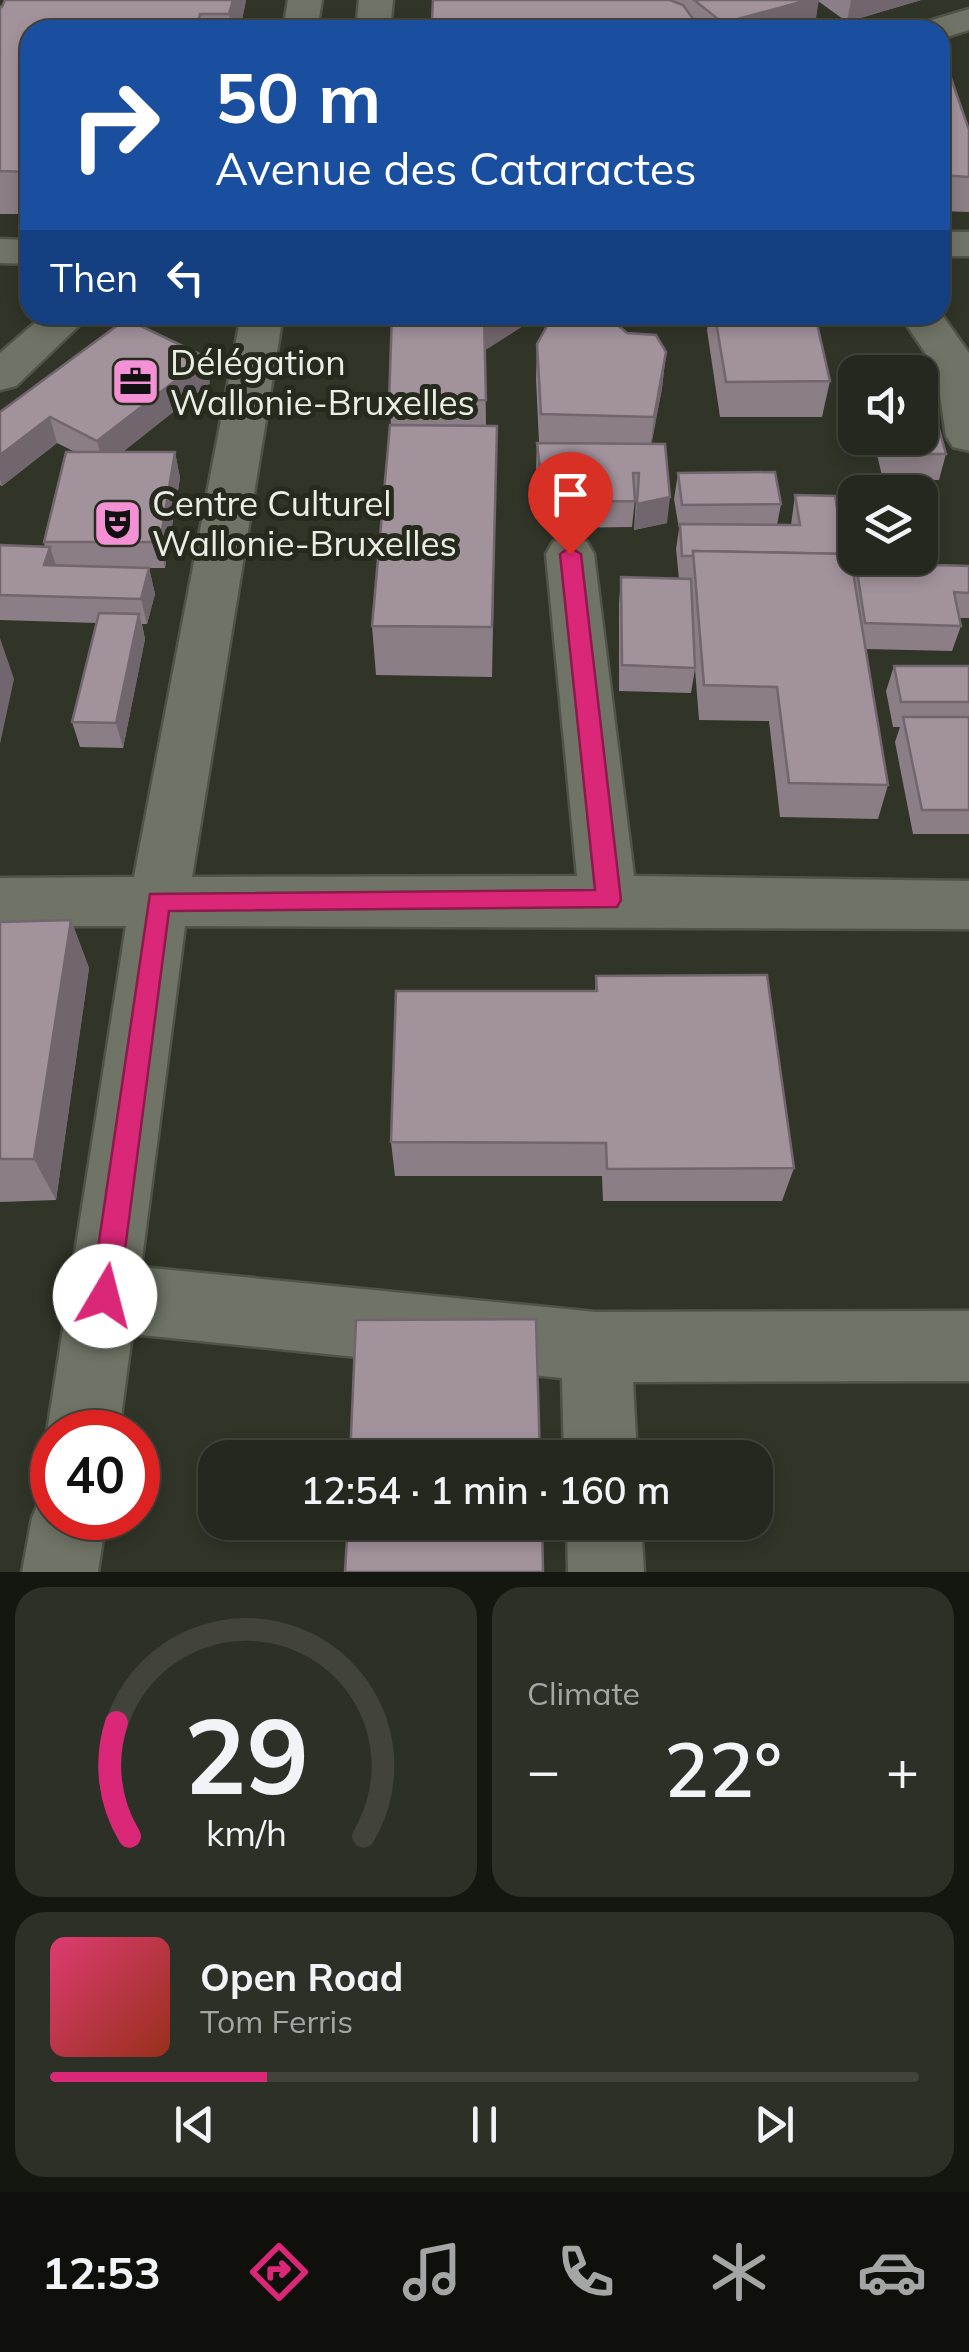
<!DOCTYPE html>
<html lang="en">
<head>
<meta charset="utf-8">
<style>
  :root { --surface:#25281e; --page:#2d3027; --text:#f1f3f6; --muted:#a3a6a4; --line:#42443c; --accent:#db2777 }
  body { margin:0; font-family:Mulish,sans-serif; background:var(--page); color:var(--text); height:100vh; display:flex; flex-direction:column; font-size:38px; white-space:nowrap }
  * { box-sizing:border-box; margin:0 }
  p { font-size:32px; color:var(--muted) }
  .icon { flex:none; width:55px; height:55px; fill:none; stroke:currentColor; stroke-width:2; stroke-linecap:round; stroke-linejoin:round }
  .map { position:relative; height:1572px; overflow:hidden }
  .details { display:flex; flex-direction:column; gap:15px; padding:15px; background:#141610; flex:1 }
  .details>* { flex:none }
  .guide { position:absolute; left:20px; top:20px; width:930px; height:305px; border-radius:30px; box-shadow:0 5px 15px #0003,0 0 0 2px var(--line); background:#1a4fa0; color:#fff; overflow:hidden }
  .buttons { position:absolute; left:838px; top:355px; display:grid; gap:20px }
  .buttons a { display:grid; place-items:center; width:100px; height:100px; border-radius:20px; background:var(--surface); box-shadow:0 5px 15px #0003,0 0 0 2px var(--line); font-size:50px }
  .speed { position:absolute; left:30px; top:1410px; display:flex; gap:20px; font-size:50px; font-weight:700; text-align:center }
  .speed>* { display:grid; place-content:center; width:130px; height:130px; border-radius:50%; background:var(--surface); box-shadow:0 5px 15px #0003,0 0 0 2px var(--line); line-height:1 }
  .speed .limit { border:15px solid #d22; background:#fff; color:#111 }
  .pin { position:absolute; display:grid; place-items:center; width:85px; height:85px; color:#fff; margin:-102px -42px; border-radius:50% 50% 50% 0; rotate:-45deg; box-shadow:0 0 10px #0007 }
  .pin .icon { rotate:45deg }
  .me { position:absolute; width:110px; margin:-55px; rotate:8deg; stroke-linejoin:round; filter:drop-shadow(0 0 8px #0008) }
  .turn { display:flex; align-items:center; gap:35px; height:210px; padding:0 30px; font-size:45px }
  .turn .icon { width:130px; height:130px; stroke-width:2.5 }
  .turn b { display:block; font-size:70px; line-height:85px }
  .then { display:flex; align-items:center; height:95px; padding:0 30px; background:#0003; gap:20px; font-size:38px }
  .big { font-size:75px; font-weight:600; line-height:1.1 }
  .details .card { flex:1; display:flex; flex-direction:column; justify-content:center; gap:15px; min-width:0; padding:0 35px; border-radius:30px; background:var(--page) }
  .details .dial { align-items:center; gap:0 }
  .dial svg { height:260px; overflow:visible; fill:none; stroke:var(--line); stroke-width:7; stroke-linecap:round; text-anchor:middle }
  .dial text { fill:var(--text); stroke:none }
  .song { display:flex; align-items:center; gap:30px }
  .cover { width:120px; height:120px; border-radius:15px; background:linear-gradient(135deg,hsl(340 70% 55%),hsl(10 70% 35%)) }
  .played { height:10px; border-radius:5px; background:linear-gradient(90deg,var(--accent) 25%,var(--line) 25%) }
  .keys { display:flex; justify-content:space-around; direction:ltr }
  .heat { display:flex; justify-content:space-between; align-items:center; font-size:55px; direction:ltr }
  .details .tiles { flex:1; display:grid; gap:15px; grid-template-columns:1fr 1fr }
  .card:last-child { grid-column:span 2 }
  .trip { position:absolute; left:198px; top:1440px; width:575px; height:100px; border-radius:30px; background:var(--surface); box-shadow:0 5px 15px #0003,0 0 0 2px var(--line); font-weight:600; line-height:100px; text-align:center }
  .menu { display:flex; height:160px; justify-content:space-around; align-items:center; background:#0f100c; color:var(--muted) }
  .menu .icon { width:70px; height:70px }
  .menu .selected { color:var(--accent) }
  .menu b { font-size:45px; color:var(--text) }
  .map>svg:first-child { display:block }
</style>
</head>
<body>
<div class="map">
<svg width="969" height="1572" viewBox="0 0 969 1572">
  <rect width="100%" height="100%" fill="#313528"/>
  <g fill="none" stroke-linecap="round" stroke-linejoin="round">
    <defs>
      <g id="minor">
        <polygon points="288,0 322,0 317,30 283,30"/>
        <polygon points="359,0 393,0 390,30 356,30"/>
        <polygon points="969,9 969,30 940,39 940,30 917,30 922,23"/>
        <rect x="940" y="232" width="29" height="24"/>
        <polygon points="0,239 30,240 30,264 0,263"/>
        <polygon points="940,312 969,353 969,451 953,447 946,436 936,369 900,315"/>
        <polygon points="44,315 90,315 16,386 0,390 0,353"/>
        <polygon points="241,315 283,315 192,877 577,876 546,554 553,542 570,537 587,542 594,554 634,876 969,881 969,929 185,926 141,1267 596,1312 969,1311 969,1381 633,1382 637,1458 564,1458 562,1378 132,1334 119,1432 52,1432 52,1446 47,1432 126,926 0,926 0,878 134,877"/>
        <polygon points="52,1487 52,1518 106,1518 98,1572 22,1572 32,1518 43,1492"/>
        <polygon points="567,1522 641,1522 644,1572 568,1572"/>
      </g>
    </defs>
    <use href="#minor" stroke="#505348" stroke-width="5"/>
    <use href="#minor" fill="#707466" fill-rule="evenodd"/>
  </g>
  <g fill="#8b7e86">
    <polygon points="246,0 240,30 30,30 30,214 0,214 0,7"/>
    <polygon points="433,0 921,0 847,22 818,1 814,30 433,30"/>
    <polygon points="940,46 969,130 969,212 940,211"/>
    <polygon points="540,315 662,315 662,323 614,322 627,333 666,352 662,388 651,444 667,523 634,530 636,499 635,499 632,527 547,528 545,495 539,495 536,468 537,443 539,443 536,379 537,344 550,321 540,321"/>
    <polygon points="703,315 815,315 830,381 822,417 720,417 707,330 709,317 703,317"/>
    <polygon points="526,324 485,350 486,426 496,477 492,677 376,675 372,626 391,425 389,401"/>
    <polygon points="210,383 122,452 175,452 180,478 165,568 126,568 149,568 155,594 147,624 142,624 145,639 123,748 80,747 72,722 96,623 0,620 0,545 45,547 44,542 75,452 57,443 2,486 0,485 0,412"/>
    <polygon points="873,438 920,438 946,454 939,480 883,480"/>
    <polygon points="678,473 781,504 777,525 791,525 795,495 851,559 854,546 936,565 969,566 969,618 959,618 961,626 952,651 866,649 888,785 878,819 780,817 769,721 699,720 695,669 691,693 619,691 619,603 621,577 679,579 676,549 679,529 674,499"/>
    <polygon points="894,666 969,666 969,834 913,834 895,742 900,727 893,727 886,691"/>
    <polygon points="71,920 89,968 56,1200 0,1202 0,922"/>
    <polygon points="596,976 794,1168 782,1201 603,1201 602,1176 395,1176 391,1142 595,991"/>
  </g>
  <g fill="#71666d">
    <polygon points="233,0 246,0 240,30 231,30 229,14"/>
    <polygon points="808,0 819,0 814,30 722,30 723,23"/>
    <polygon points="851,0 921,0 847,22"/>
    <polygon points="200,14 202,30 196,30"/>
    <polygon points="484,315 526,315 526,324 484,351"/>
    <polygon points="666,352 662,388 650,453 654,417"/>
    <polygon points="206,357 210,383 104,467 97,441"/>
    <polygon points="50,417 57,443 2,486 0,479 0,455"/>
    <polygon points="175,452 180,478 165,568 160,542"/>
    <polygon points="670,497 667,523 634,530 637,504"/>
    <polygon points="50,547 58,572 44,565"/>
    <polygon points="149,568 155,594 147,624 141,599"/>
    <polygon points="139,614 145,639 123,748 116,723"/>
    <polygon points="0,638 14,679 0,744"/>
    <polygon points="71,920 89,968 56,1200 34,1159"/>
  </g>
  <g fill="#a2929c" stroke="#71666d" stroke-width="2.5">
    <polygon points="5,0 233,0 229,14 200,14 196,30 30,30 30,172 0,171 0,7 2,7"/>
    <polygon points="433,0 670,0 683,5 701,30 467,30 432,19"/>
    <polygon points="694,0 808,0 723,23"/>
    <polygon points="940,46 969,130 969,177 940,175"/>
    <polygon points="392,315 484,315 486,400 389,401"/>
    <polygon points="715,315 815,315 830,381 726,382"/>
    <polygon points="609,318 627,333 656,335 666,352 654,417 541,414 537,344 551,319"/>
    <polygon points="126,319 206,357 97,441 50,417 0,455 0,412"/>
    <polygon points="920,408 933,408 946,454 890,454 885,438 920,438"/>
    <polygon points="390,425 497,426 492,627 372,626"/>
    <polygon points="537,443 665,444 670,497 637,504 639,473 633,473 635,501 548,502 546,469 540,469"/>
    <polygon points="66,452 175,452 160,542 44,542"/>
    <polygon points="775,472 781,504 682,505 678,473"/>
    <polygon points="795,495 835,496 845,554 693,551 693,556 682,556 680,524 800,525"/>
    <polygon points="0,545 50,547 44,565 149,568 141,599 0,595"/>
    <polygon points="920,548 932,548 936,565 969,566 969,593 954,592 961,626 865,623 855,558 920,558"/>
    <polygon points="693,551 850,554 888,785 789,783 777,687 704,685"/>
    <polygon points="621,577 691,579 695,668 622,665"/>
    <polygon points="99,613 139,614 116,723 72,722"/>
    <polygon points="894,666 969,666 969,702 901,702"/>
    <polygon points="903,717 969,717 969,810 922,810"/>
    <polygon points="71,920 34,1159 0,1159 0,922"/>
    <polygon points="767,975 794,1168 607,1169 606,1143 391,1142 396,991 597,991 596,976"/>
    <polygon points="536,1319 540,1458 350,1458 356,1320"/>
    <polygon points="348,1522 542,1522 543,1572 345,1572"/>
  </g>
  <polygon fill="#db2777" stroke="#8e194d" stroke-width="2.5" points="570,547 581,554 621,900 617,907 169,911 119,1296 115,1306 105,1310 95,1306 91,1296 150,894 595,890 560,554"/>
  <defs>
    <symbol id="office-square" viewBox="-11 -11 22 22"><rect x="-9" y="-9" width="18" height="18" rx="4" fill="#f491d4" stroke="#272b1e"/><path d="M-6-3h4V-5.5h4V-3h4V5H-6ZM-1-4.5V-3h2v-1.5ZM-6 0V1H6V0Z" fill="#111"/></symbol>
    <symbol id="theatre-square" viewBox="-11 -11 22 22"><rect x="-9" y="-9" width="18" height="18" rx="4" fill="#f491d4" stroke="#272b1e"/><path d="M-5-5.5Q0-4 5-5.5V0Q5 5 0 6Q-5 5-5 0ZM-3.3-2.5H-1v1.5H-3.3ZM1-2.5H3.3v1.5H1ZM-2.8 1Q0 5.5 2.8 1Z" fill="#111"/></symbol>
  </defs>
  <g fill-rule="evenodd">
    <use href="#office-square" x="108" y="354" width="55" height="55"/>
    <use href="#theatre-square" x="90" y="496" width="55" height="55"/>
  </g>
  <g text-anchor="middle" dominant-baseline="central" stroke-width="10" stroke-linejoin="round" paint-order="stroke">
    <g font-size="35" fill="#ebeee6" stroke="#272b1e" text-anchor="start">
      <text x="170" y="362">Délégation<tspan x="170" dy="40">Wallonie-Bruxelles</tspan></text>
      <text x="152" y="503">Centre Culturel<tspan x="152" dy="40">Wallonie-Bruxelles</tspan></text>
    </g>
  </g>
</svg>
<div class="buttons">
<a><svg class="icon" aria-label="sound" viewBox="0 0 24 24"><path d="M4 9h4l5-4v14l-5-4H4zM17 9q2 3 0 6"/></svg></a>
<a><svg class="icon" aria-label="layers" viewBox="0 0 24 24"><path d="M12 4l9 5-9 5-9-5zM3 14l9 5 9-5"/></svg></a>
</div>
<div class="speed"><div class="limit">40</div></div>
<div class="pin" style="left:570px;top:554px;background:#d93025"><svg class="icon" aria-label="arrive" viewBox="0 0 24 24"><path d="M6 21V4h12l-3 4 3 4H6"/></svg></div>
<svg class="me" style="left:105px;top:1296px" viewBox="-20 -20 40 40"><circle r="19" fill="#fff"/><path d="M0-13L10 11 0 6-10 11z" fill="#db2777"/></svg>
<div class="trip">12:54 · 1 min · 160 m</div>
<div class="guide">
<div class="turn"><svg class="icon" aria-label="right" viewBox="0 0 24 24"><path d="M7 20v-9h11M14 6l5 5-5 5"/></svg><div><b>50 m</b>Avenue des Cataractes</div></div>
<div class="then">Then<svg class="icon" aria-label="left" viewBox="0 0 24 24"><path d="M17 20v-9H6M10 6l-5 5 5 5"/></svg></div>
</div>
</div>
<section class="details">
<div class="tiles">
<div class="card dial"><svg viewBox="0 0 100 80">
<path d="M14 69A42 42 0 1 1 86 69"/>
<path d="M14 69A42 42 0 0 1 10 34" stroke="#db2777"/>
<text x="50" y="56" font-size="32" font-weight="700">29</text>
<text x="50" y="72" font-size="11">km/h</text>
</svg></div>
<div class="card"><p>Climate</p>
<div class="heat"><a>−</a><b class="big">22°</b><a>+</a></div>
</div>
<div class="card">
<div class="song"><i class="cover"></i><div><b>Open Road</b><p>Tom Ferris</p></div></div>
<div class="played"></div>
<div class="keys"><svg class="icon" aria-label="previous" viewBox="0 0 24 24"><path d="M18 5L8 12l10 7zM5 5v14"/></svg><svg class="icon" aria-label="pause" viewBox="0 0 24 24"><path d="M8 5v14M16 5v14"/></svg><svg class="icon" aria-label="next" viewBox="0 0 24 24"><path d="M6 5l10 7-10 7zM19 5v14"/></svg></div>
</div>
</div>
</section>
<nav class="menu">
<b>12:53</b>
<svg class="icon selected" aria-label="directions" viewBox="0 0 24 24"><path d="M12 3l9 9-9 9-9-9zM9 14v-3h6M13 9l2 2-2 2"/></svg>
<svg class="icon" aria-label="music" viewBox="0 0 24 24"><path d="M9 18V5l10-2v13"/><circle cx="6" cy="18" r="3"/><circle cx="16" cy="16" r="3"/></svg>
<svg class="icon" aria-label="phone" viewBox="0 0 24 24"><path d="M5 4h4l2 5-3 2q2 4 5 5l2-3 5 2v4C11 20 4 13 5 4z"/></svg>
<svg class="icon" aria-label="climate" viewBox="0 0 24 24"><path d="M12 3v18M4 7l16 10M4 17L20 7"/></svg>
<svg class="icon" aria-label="car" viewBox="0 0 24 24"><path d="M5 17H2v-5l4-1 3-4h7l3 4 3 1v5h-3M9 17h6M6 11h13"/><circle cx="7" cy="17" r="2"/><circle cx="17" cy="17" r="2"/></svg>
</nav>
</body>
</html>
